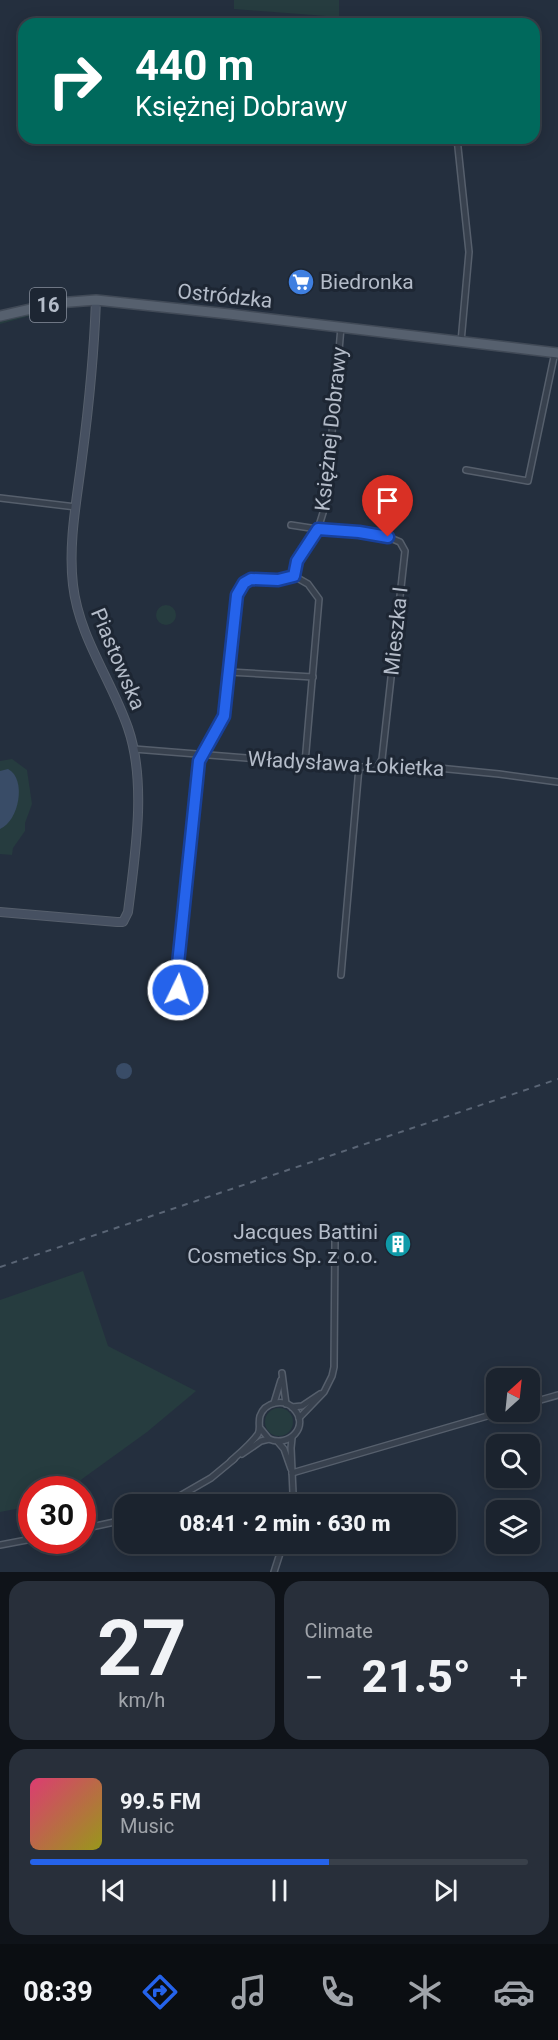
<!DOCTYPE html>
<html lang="en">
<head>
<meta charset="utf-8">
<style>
  :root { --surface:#1b232e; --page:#282f3a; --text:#f1f3f6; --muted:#a0a4aa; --line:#39404a; --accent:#2563eb }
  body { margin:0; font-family:Roboto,sans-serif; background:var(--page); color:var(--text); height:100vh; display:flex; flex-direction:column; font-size:22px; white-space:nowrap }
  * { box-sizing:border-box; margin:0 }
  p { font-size:20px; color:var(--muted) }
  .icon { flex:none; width:33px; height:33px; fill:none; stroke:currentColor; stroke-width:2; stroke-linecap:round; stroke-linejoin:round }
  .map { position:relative; height:1572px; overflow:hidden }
  .panel { display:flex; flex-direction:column; gap:9px; padding:9px; background:#0f1319; flex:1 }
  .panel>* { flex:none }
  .guide { position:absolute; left:18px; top:18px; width:522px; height:126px; border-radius:18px; box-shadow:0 3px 15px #0003,0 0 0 2px var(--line); background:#00695c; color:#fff; overflow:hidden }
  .needle { width:39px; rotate:27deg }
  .buttons { position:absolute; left:486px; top:1368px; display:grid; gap:12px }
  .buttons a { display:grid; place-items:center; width:54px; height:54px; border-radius:12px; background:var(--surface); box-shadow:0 3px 15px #0003,0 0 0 2px var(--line); font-size:30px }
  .speed { position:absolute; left:18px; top:1476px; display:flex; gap:12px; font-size:30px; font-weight:700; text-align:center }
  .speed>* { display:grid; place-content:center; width:78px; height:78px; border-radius:50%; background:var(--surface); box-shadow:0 3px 15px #0003,0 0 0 2px var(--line); line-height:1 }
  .speed .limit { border:9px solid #d22; background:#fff; color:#111 }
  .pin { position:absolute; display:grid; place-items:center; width:51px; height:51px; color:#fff; margin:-62px -26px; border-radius:50% 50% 50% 0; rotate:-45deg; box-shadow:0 0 6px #0007 }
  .pin .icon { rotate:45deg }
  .me { position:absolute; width:66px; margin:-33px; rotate:4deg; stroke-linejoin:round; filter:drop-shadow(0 0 4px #0008) }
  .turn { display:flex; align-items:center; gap:21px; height:126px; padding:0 18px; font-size:27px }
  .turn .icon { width:78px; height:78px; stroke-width:2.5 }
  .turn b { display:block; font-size:42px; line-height:51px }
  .big { font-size:45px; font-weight:800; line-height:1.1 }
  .panel .card { flex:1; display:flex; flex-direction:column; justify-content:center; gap:9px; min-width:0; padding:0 21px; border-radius:18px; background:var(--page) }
  .panel .dial { align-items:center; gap:0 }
  .dial b { font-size:78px; line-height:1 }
  .song { display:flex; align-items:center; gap:18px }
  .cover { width:72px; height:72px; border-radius:9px; background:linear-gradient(135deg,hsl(340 70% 55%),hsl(60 70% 35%)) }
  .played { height:6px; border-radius:3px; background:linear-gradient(90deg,var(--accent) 60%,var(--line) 60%) }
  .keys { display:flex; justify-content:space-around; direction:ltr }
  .heat { display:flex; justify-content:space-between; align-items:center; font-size:33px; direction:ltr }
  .panel .tiles { flex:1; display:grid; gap:9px; grid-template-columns:1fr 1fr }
  .card:last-child { grid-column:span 2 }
  .trip { position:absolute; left:114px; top:1494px; width:342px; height:60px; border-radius:18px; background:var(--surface); box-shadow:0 3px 15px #0003,0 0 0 2px var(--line); font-weight:800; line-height:60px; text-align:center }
  .tab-bar { display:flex; height:96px; justify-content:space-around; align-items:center; background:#0b0e12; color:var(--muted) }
  .tab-bar .icon { width:42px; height:42px }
  .tab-bar .on { color:var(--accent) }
  .tab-bar b { font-size:27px; color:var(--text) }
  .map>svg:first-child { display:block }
</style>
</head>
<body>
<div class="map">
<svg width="558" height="1572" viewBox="0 0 558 1572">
  <rect width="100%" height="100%" fill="#242f3e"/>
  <g fill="#263c3f">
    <polygon points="234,0 339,0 339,17 234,9"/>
    <path d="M75 307 44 312 0 324V321C25 314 50 308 75 307Z"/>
    <circle cx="166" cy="615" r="10"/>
    <polygon points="12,759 27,770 32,804 25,823 25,831 13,848 12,855 0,854 0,761"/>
    <polygon points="83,1271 108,1346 196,1391 147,1432 82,1479 73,1489 32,1490 31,1506 0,1512 0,1300"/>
    <circle cx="279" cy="1422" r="14"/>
  </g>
  <g fill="#394c67">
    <path d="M8 769C27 779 19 821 0 829V771Z"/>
    <circle cx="124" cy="1071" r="8"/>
  </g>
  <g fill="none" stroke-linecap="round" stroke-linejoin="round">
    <defs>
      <g id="street">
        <polyline points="457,138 469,252 461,342"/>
        <polyline points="466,470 528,481 555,352"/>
        <polyline points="0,498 76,507"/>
        <polyline points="291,525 330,531 359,532 388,537 400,542 405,551 382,759 377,768"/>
        <polyline points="294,576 297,561 318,529 326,503 341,327"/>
        <polyline points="229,672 313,677"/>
        <polyline points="134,749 359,767 418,766 499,774 558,782"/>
        <path d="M178 964 199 761 224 716 237 595C247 570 274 584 294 576L308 584 319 599 305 763"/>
        <polygon points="178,964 184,969 184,984 181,989 175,990 168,986 169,971 172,966"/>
        <polyline points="341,975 359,767"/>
        <polyline points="282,1373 286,1404"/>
        <polyline points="274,1403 281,1380"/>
        <polyline points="530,1403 558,1395"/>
        <polyline points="292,1407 302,1406 320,1394"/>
        <polyline points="299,1418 324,1392 332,1376 334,1367 335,1241"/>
        <polyline points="278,1442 284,1449 291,1469"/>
        <polyline points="242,1454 261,1441 269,1439"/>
        <path d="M231 1461C240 1453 251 1444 258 1434 261 1429 258 1423 260 1416 265 1402 284 1398 294 1409 310 1426 289 1448 269 1439L260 1428"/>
        <polyline points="292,1473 501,1412"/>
        <polyline points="166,1504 211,1478 234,1459"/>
        <polyline points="292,1504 293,1493 291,1448 292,1438"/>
        <polyline points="82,1529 124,1520"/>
        <polyline points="0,1545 32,1539"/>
        <polyline points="274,1572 283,1544"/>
      </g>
      <path id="secondary" d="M0 912 117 922H123L128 912C135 855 147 783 128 728 111 679 79 637 73 585 68 543 77 499 82 458 89 405 94 353 96 300"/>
      <polyline id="primary" points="0,316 57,303 96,300 229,314 558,353"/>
    </defs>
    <use href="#street" stroke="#565f6c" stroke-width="8"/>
    <use href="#secondary" stroke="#565f6c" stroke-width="10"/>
    <use href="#primary" stroke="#414a57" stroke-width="12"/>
    <use href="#street" stroke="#38414e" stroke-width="5"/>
    <use href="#secondary" stroke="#465061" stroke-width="8"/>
    <use href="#primary" stroke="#56606e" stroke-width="9"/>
    <polyline stroke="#5a6575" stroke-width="2" stroke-dasharray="6 6" stroke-linecap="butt" points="0,1267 558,1079"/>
  </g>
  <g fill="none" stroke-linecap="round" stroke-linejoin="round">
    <defs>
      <polyline id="route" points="178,990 184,984 184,969 178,964 199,761 224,716 237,595 244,583 251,579 278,580 294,576 297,561 318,529 359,532 388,537"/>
    </defs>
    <use href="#route" stroke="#184099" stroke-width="15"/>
    <use href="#route" stroke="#2563eb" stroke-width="10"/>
  </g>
  <defs>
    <symbol id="supermarket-disc" viewBox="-11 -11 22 22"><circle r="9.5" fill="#3f7fe0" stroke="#1d2633"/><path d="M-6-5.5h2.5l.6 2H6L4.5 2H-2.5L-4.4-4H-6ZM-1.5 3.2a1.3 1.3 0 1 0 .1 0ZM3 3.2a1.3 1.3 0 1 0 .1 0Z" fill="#fff"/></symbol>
    <symbol id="building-disc" viewBox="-11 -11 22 22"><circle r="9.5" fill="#0f9aa8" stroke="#1d2633"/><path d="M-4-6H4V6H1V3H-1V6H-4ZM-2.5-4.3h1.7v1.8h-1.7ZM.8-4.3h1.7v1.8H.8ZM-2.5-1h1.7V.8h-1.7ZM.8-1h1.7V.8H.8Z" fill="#fff"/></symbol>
  </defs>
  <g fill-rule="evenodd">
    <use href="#supermarket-disc" x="286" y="267" width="30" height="30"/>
    <use href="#building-disc" x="383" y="1229" width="30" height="30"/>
  </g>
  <g text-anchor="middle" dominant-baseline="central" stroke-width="6" stroke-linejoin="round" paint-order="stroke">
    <rect fill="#1d2633" stroke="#878f9c" stroke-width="1.5" x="30" y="288" width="36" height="34" rx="4.5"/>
    <g font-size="20" font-weight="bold" fill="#b4bcc9">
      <text x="48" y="305">16</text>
    </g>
    <g font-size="21" fill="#b4bcc9" stroke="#1d2633" text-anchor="start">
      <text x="320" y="282">Biedronka</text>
      <text x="378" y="1232" text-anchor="end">Jacques Battini<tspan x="378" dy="24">Cosmetics Sp. z o.o.</tspan></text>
    </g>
    <g font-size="21" fill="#b4bcc9" stroke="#1d2633">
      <text transform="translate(225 296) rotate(6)">Ostródzka</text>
      <text transform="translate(331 429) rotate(-84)">Księżnej Dobrawy</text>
      <text transform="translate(396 631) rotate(-84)">Mieszka I</text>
      <text transform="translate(118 659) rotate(67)">Piastowska</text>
      <text transform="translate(346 764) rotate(3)">Władysława Łokietka</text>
    </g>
  </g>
</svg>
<div class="buttons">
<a><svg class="needle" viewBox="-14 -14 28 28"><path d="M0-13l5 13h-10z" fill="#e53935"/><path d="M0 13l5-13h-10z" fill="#a0a4aa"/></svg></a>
<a><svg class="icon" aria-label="search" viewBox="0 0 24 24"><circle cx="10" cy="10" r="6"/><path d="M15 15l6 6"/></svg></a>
<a><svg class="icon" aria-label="layers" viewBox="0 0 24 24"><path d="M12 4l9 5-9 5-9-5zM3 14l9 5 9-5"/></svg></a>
</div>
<div class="speed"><div class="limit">30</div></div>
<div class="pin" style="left:388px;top:537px;background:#d93025"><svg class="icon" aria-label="arrive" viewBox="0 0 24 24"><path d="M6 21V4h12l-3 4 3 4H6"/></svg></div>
<svg class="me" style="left:178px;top:990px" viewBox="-20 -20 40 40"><circle r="17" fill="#2563eb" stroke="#fff" stroke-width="3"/><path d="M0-11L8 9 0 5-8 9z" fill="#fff"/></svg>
<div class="trip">08:41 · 2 min · 630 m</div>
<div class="guide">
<div class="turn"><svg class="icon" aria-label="right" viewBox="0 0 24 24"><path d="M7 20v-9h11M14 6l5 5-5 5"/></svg><div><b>440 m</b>Księżnej Dobrawy</div></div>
</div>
</div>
<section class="panel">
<div class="tiles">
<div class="card dial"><b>27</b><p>km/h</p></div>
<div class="card"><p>Climate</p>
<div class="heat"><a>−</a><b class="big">21.5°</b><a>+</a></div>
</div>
<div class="card">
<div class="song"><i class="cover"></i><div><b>99.5 FM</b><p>Music</p></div></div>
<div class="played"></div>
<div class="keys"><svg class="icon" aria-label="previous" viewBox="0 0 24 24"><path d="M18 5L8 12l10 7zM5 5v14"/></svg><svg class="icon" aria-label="pause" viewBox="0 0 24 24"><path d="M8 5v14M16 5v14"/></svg><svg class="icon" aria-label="next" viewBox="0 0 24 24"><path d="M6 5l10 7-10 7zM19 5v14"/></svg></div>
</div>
</div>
</section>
<nav class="tab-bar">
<b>08:39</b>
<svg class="icon on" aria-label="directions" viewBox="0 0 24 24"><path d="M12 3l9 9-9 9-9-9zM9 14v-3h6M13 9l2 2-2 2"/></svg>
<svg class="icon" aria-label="music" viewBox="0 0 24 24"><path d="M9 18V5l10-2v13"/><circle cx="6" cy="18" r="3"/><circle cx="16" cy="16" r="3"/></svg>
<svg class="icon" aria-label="phone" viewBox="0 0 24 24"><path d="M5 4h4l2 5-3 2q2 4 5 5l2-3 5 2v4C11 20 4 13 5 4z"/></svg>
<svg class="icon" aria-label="climate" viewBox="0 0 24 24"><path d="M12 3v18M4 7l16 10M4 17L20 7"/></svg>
<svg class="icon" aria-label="car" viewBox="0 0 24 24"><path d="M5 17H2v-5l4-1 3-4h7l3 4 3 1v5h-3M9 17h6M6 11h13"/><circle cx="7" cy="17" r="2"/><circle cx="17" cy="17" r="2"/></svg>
</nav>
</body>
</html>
